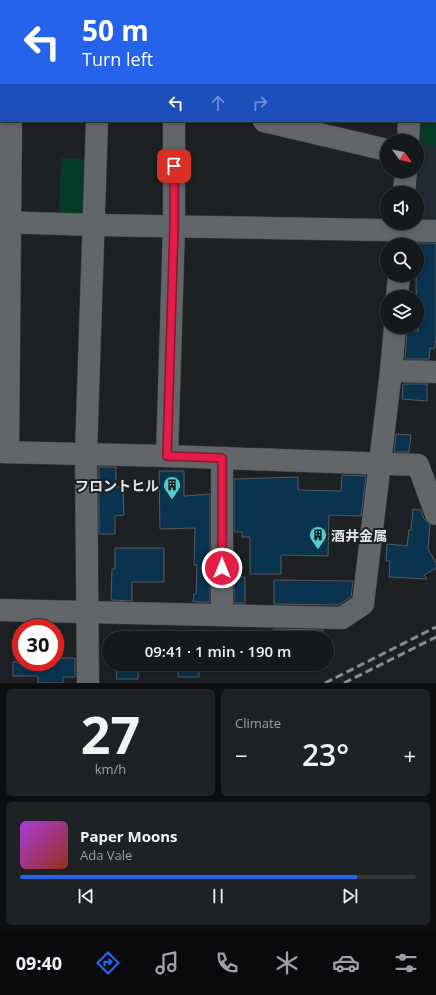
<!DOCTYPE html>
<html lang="en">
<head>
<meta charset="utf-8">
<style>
  :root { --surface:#16191b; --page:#1f2224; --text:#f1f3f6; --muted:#9ea0a3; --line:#35383a; --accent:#2563eb }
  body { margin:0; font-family:"Open Sans","Noto Sans JP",sans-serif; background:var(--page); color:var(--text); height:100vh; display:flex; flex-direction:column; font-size:15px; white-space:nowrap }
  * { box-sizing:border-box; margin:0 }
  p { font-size:13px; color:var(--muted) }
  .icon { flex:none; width:22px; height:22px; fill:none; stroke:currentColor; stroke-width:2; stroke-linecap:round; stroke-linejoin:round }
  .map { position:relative; height:683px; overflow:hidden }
  .sheet { display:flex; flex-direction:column; gap:6px; padding:6px; background:#0c0e0f; flex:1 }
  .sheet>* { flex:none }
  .hud { position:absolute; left:0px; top:0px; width:436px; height:122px; box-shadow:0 2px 6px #0003,0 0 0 1px var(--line); background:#2563eb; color:#fff; overflow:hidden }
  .needle { width:26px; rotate:123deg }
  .controls { position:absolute; left:380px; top:134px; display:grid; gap:8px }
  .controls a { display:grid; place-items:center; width:44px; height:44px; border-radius:50%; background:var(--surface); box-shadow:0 2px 6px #0003,0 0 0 1px var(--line); font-size:20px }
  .speed { position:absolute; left:12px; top:619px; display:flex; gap:8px; font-size:20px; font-weight:700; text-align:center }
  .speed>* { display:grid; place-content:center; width:52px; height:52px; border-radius:50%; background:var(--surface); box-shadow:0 2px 6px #0003,0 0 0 1px var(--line); line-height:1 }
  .speed .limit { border:6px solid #d22; background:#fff; color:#111 }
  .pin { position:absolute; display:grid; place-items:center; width:34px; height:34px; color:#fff; margin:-17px; border-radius:8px; box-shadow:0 2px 6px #0006 }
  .me { position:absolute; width:44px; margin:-22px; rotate:0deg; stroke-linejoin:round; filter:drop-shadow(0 0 3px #0008) }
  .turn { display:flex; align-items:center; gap:14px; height:84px; padding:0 16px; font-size:18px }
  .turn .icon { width:52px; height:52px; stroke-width:2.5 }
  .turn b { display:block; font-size:28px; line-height:34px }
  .lanes { display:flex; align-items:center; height:38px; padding:0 16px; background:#0003; justify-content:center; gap:20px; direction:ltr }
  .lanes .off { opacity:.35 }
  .big { font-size:30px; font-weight:600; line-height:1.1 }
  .sheet .tile { flex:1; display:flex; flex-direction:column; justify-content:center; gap:6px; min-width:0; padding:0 14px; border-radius:6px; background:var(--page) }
  .sheet .dial { align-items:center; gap:0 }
  .dial b { font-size:52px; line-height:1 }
  .song { display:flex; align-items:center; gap:12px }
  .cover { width:48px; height:48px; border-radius:6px; background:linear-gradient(135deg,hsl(280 70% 55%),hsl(10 70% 35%)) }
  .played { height:4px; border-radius:2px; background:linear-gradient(90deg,var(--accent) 85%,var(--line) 85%) }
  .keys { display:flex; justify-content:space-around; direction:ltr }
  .heat { display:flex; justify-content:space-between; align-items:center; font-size:22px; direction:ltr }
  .sheet .tiles { flex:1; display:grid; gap:6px; grid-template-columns:1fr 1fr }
  .tile:last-child { grid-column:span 2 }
  .trip { position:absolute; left:102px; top:631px; width:232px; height:40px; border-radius:20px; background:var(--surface); box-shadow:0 2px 6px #0003,0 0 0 1px var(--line); font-weight:600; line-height:40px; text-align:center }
  .tab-bar { display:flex; height:64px; justify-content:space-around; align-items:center; background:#090a0b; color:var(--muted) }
  .tab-bar .icon { width:28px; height:28px }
  .tab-bar .current { color:var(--accent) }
  .tab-bar b { font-size:18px; color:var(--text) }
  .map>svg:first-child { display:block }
</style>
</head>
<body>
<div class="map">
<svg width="436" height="683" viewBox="0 0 436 683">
  <rect width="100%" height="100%" fill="#1d2124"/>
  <polygon fill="#222b32" points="425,0 436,0 436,221 421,220 417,216 417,193 413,193 415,171 417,171 418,121 435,121 435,1 425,1"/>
  <g fill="#043b27">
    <polygon points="430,0 436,0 436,146 421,145 422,121 435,121 435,1"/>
    <polygon points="61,158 91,159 83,215 59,214"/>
  </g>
  <g fill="#09334f" stroke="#565b5e">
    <polygon points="417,243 436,243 436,339 434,349 430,348 429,359 405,359 407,330 418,331 419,306 417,306 416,286"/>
    <polygon points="403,384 427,384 427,401 402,399"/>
    <polygon points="396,434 411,435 409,452 394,452"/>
    <polygon points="99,467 116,467 116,487 123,487 124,515 115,516 115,534 99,534"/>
    <polygon points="159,471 184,471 184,496 210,494 210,602 193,602 194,594 196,594 197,565 194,565 195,528 160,529"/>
    <polygon points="342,475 366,476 361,516 329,515 328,556 281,555 281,574 250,574 250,537 242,537 242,532 234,532 234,479 298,477 298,490 341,491"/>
    <polygon points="413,509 421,510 424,519 430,524 428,549 436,563 436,568 424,575 427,579 389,577 390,561 386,561 387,544 407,546 409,530 411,530"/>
    <polygon points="115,548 164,548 164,582 132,582 132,601 111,600 112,569 115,569"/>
    <rect x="234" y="577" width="11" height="26"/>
    <polygon points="274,580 353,581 351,597 338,605 274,604"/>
    <polygon points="273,629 323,630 323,633 319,633 319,637 311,637 311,638 273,638"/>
    <polygon points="55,658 75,658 75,677 63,677 63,683 38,683 38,676 13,676 13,662 55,662"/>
    <polygon points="123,664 138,664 138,679 116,679 117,666 123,666"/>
    <rect x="178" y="664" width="21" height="13"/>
  </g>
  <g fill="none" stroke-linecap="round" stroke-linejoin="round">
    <defs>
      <g id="minor">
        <polyline points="290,0 298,1"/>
        <polyline points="13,1 13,0"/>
        <polyline points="100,1 100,0"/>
        <polyline points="175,1 175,0"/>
        <polyline points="415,1 416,0"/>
        <polyline points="264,121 387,150"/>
        <polyline points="408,141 409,121"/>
        <polyline points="404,193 406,171"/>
        <polyline points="0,222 94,225 436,231"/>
        <polyline points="397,297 399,275"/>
        <polyline points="391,371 436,372"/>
        <polyline points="0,452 167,456 418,465 436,514"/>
        <polyline points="8,452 11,121"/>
        <polyline points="167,456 174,227 174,121"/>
        <polyline points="0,610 342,618 363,604 391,371 395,327"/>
        <polyline points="222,615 222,458"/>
        <polyline points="88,683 86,454 97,121"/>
      </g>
    </defs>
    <use href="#minor" stroke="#3d3f42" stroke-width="23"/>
    <use href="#minor" stroke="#626669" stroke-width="22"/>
    <g stroke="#888b8e" stroke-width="3" stroke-dasharray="8 4" stroke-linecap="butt">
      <polyline points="325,683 436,627"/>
      <polyline points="344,683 436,637"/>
    </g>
  </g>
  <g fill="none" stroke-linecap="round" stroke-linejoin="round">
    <defs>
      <polyline id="route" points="174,166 174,227 167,456 222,458 222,568"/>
    </defs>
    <use href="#route" stroke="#92132f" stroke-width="10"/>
    <use href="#route" stroke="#e11d48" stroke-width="7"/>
  </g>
  <defs>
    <symbol id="building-pin" viewBox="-11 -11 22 30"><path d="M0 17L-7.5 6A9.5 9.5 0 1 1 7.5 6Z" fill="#52cdce" stroke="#1d2124"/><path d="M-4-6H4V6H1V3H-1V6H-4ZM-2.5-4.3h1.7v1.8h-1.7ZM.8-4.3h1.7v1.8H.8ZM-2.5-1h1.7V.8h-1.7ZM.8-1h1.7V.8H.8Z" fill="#111"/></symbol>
  </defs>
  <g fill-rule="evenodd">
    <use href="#building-pin" x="162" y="475" width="20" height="27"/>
    <use href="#building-pin" x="308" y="525" width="20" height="27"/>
  </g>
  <g text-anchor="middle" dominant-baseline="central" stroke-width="4" stroke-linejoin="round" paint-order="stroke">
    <g font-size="14" font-weight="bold" fill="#e4e6e9" stroke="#1d2124" text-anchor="end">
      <text x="159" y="485">フロントヒル</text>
      <text x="331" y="535" text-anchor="start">酒井金属</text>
    </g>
  </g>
</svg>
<div class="controls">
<a><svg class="needle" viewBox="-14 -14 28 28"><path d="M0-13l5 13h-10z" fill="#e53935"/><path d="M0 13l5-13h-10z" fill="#9ea0a3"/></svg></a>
<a><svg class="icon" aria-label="sound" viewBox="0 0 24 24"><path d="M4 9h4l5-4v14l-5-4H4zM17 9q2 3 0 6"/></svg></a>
<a><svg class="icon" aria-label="search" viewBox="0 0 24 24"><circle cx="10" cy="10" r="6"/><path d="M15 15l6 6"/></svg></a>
<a><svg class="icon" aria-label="layers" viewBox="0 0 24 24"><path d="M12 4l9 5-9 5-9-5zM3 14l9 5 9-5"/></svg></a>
</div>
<div class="speed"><div class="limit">30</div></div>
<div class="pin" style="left:174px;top:166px;background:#d93025"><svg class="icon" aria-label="arrive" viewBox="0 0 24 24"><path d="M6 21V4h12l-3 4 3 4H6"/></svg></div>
<svg class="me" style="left:222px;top:568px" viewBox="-20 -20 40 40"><circle r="17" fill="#e11d48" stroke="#fff" stroke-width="3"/><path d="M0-11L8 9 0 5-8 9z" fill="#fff"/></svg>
<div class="trip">09:41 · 1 min · 190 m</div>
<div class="hud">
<div class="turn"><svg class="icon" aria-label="left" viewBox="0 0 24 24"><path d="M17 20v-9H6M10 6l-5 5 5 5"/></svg><div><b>50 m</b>Turn left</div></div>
<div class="lanes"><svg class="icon" aria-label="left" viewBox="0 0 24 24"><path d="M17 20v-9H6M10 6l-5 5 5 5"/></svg><svg class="icon off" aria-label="ahead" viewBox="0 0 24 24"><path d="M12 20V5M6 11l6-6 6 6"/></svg><svg class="icon off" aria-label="right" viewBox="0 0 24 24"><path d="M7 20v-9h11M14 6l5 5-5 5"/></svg></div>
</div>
</div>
<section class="sheet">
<div class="tiles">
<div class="tile dial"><b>27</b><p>km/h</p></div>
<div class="tile"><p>Climate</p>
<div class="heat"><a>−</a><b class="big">23°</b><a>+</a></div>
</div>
<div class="tile">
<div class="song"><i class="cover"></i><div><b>Paper Moons</b><p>Ada Vale</p></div></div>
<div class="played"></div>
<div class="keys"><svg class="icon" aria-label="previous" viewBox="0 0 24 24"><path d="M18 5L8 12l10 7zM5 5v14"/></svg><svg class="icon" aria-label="pause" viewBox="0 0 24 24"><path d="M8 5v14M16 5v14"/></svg><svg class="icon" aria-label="next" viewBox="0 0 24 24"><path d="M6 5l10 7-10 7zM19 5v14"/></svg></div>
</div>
</div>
</section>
<nav class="tab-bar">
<b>09:40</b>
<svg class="icon current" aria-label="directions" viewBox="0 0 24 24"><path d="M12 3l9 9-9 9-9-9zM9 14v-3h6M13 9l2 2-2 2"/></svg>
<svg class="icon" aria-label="music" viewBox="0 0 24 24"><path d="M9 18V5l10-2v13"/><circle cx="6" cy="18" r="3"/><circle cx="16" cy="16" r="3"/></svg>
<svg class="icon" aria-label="phone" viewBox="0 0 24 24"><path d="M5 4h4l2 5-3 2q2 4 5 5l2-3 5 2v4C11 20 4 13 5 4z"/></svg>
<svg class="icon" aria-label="climate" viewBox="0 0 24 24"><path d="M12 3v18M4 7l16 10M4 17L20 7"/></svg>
<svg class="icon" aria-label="car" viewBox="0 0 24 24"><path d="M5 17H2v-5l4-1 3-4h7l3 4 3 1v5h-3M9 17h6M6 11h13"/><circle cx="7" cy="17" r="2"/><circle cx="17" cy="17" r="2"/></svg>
<svg class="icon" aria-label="filters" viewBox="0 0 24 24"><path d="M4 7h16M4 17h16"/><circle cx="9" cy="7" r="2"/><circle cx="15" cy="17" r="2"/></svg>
</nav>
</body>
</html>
